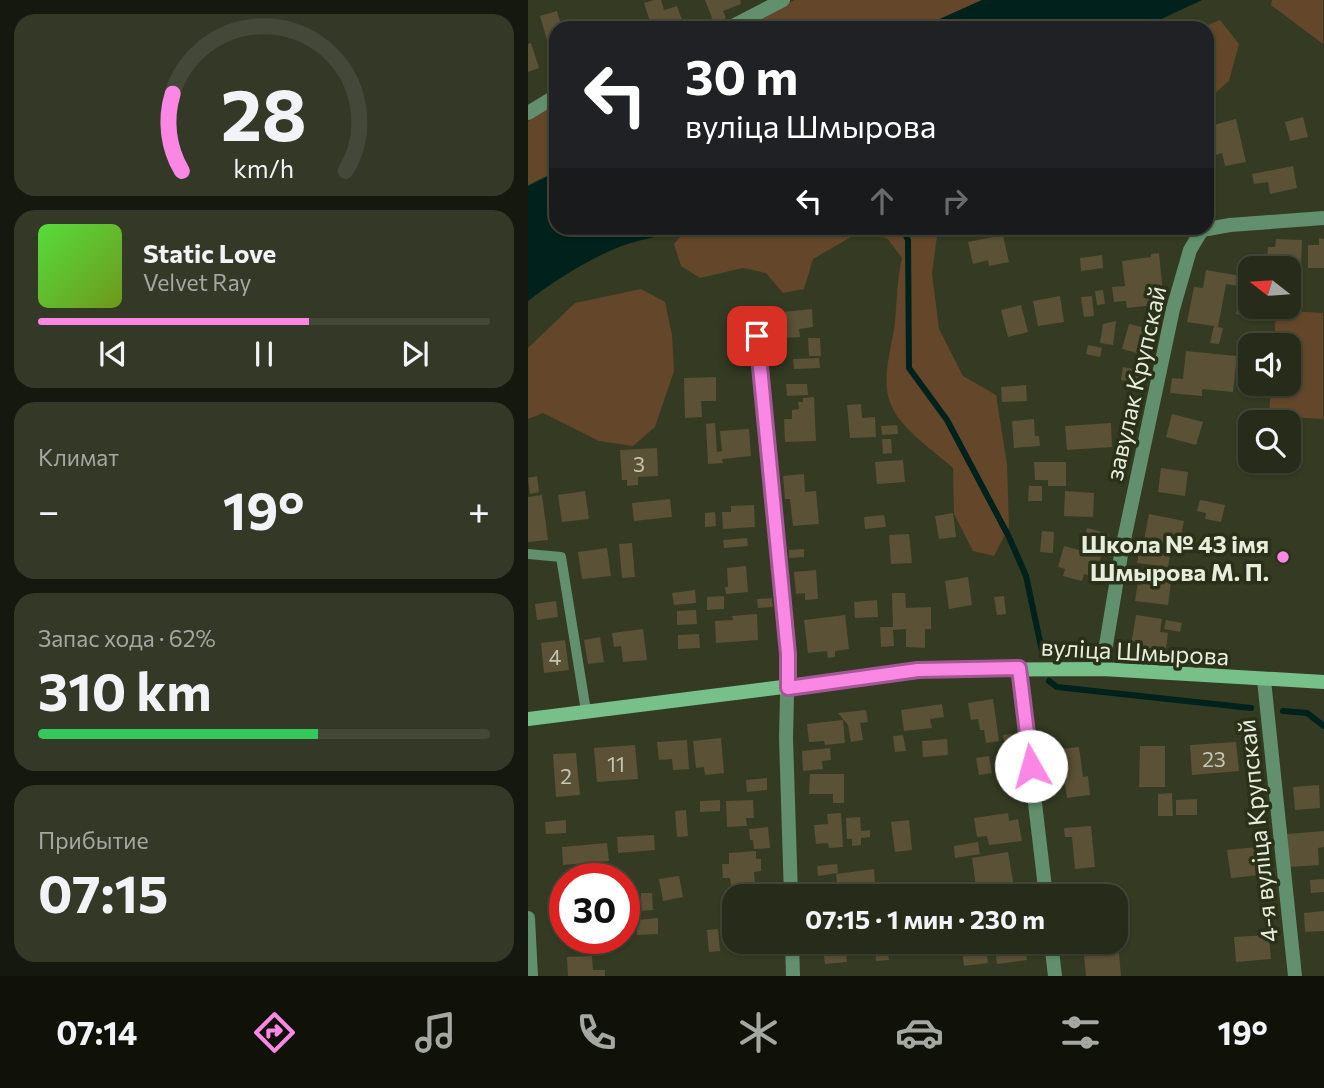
<!DOCTYPE html>
<html lang="ru">
<head>
<meta charset="utf-8">
<style>
  :root { --surface:#272c1a; --page:#333827; --text:#f1f3f6; --muted:#a4a7a2; --line:#434839; --accent:#fb87e5 }
  body { margin:0; font-family:Commissioner,sans-serif; background:var(--page); color:var(--text); height:100vh; display:flex; flex-direction:column; font-size:26px; white-space:nowrap }
  * { box-sizing:border-box; margin:0 }
  p { font-size:23px; color:var(--muted) }
  .icon { flex:none; width:38px; height:38px; fill:none; stroke:currentColor; stroke-width:2; stroke-linecap:round; stroke-linejoin:round }
  .map { position:relative; flex:1; overflow:hidden }
  .details { display:flex; flex-direction:column; gap:14px; padding:14px; background:#15180e; width:528px }
  .details>* { flex:none }
  .guide { position:absolute; left:21px; top:21px; width:665px; height:214px; border-radius:21px; box-shadow:0 2px 5px #0004,0 0 0 2px var(--line); background:#202124; color:#fff; overflow:hidden }
  .needle { width:46px; rotate:287deg }
  .tools { position:absolute; left:710px; top:256px; display:grid; gap:14px }
  .tools a { display:grid; place-items:center; width:63px; height:63px; border-radius:14px; background:var(--surface); box-shadow:0 2px 5px #0004,0 0 0 2px var(--line); font-size:35px }
  .speed { position:absolute; left:21px; top:863px; display:flex; gap:14px; font-size:35px; font-weight:700; text-align:center }
  .speed>* { display:grid; place-content:center; width:91px; height:91px; border-radius:50%; background:var(--surface); box-shadow:0 2px 5px #0004,0 0 0 2px var(--line); line-height:1 }
  .speed .limit { border:10px solid #d22; background:#fff; color:#111 }
  .pin { position:absolute; display:grid; place-items:center; width:60px; height:60px; color:#fff; margin:-30px; border-radius:14px; box-shadow:0 4px 10px #0006 }
  .me { position:absolute; width:77px; margin:-38px; rotate:353deg; stroke-linejoin:round; filter:drop-shadow(0 0 5px #0008) }
  .turn { display:flex; align-items:center; gap:24px; height:147px; padding:0 21px; font-size:32px }
  .turn .icon { width:91px; height:91px; stroke-width:2.5 }
  .turn b { display:block; font-size:49px; line-height:60px }
  .lanes { display:flex; align-items:center; height:66px; padding:0 21px; background:#0003; justify-content:center; gap:35px; direction:ltr }
  .lanes .off { opacity:.35 }
  .big { font-size:52px; font-weight:700; line-height:1.1 }
  .details .widget { flex:1; display:flex; flex-direction:column; justify-content:center; gap:10px; min-width:0; padding:0 24px; border-radius:21px; background:var(--page) }
  .details .dial { align-items:center; gap:0 }
  .dial svg { height:182px; overflow:visible; fill:none; stroke:var(--line); stroke-width:7; stroke-linecap:round; text-anchor:middle }
  .dial text { fill:var(--text); stroke:none }
  .song { display:flex; align-items:center; gap:21px }
  .cover { width:84px; height:84px; border-radius:10px; background:linear-gradient(135deg,hsl(110 70% 55%),hsl(80 70% 35%)) }
  .played { height:7px; border-radius:4px; background:linear-gradient(90deg,var(--accent) 60%,var(--line) 60%) }
  .keys { display:flex; justify-content:space-around; direction:ltr }
  .heat { display:flex; justify-content:space-between; align-items:center; font-size:38px; direction:ltr }
  .charge { height:10px; border-radius:5px; background:linear-gradient(90deg,#34c759 62%,var(--line) 0) }
  .trip { position:absolute; left:194px; top:884px; width:406px; height:70px; border-radius:21px; background:var(--surface); box-shadow:0 2px 5px #0004,0 0 0 2px var(--line); font-weight:700; line-height:70px; text-align:center }
  .tabs { display:flex; height:112px; justify-content:space-around; align-items:center; background:#10120a; color:var(--muted) }
  .tabs .icon { width:49px; height:49px }
  .tabs .selected { color:var(--accent) }
  .tabs b { font-size:32px; color:var(--text) }
  main { display:flex; flex:1; min-height:0 }
  .map>svg:first-child { display:block }
</style>
</head>
<body>
<main>
<section class="details">
<div class="widget dial"><svg viewBox="0 0 100 80">
<path d="M14 69A42 42 0 1 1 86 69"/>
<path d="M14 69A42 42 0 0 1 10 35" stroke="#fb87e5"/>
<text x="50" y="56" font-size="32" font-weight="700">28</text>
<text x="50" y="72" font-size="11">km/h</text>
</svg></div>
<div class="widget">
<div class="song"><i class="cover"></i><div><b>Static Love</b><p>Velvet Ray</p></div></div>
<div class="played"></div>
<div class="keys"><svg class="icon" aria-label="previous" viewBox="0 0 24 24"><path d="M18 5L8 12l10 7zM5 5v14"/></svg><svg class="icon" aria-label="pause" viewBox="0 0 24 24"><path d="M8 5v14M16 5v14"/></svg><svg class="icon" aria-label="next" viewBox="0 0 24 24"><path d="M6 5l10 7-10 7zM19 5v14"/></svg></div>
</div>
<div class="widget"><p>Климат</p>
<div class="heat"><a>−</a><b class="big">19°</b><a>+</a></div>
</div>
<div class="widget"><p>Запас хода · 62%</p><b class="big">310 km</b><div class="charge"></div></div>
<div class="widget"><p>Прибытие</p><b class="big">07:15</b></div>
</section>
<div class="map">
<svg width="796" height="976" viewBox="0 0 796 976">
  <rect width="100%" height="100%" fill="#343b22"/>
  <g fill="#64462a">
    <polygon points="267,0 454,0 391,28 205,28"/>
    <polygon points="744,0 795,0 795,44 743,5"/>
    <polygon points="692,20 711,44 701,81 679,100 679,28 673,28"/>
    <polygon points="28,101 28,171 0,185 0,121"/>
    <path d="M165 228H410L404 274 411 329 435 376 468 395 479 464 481 527 466 556 445 551 426 514 425 468C407 452 383 436 369 416 349 387 363 354 367 322 369 300 369 279 374 258L360 239 335 230 285 259 276 289 255 293 238 273 215 268 172 278 153 266 146 244 158 230Z"/>
    <polygon points="113,289 137,302 144,335 146,371 127,427 105,446 71,441 15,413 0,419 0,348 47,303"/>
    <polygon points="748,310 795,313 795,419 741,416 743,383 761,383 761,345 746,345"/>
  </g>
  <g fill="#01211c">
    <polygon points="454,0 674,0 614,28 392,28"/>
    <path d="M28 172V228H155C133 238 108 239 86 249 56 262 26 281 0 301V186Z"/>
  </g>
  <g fill="none" stroke-linecap="round" stroke-linejoin="round">
    <g stroke="#01211c" stroke-width="6">
      <polyline points="374,228 380,240 381,368 419,420 481,537 498,576 514,651"/>
      <polyline points="521,681 529,687 723,708"/>
      <polyline points="755,711 779,713 796,726"/>
    </g>
  </g>
  <g fill="#5a5136">
    <polygon points="126,0 133,0 136,10 149,6 155,23 140,28 124,28 116,3"/>
    <polygon points="177,0 212,0 213,4 195,11 198,18 186,23"/>
    <polygon points="29,11 34,28 28,28 28,37 19,40 12,16"/>
    <polygon points="3,43 11,68 0,72 0,44"/>
    <polygon points="775,117 780,137 762,141 757,122"/>
    <polygon points="708,119 718,162 697,166 694,153 688,155 681,126"/>
    <polygon points="765,166 769,188 742,194 740,182 726,184 724,174"/>
    <polygon points="526,228 546,228 547,232 528,235"/>
    <polygon points="475,235 481,262 461,266 460,260 445,264 440,242"/>
    <polygon points="791,238 796,239 796,268 780,268 780,245 791,245"/>
    <polygon points="748,239 774,240 773,265 739,263 740,247 747,247"/>
    <polygon points="631,253 636,304 599,308 598,301 586,302 584,287 597,286 594,261 623,257 623,254"/>
    <polygon points="574,255 575,268 553,271 552,258"/>
    <polygon points="678,270 719,277 717,287 698,284 690,327 695,328 691,344 682,343 686,326 659,322 666,287 675,288"/>
    <polygon points="575,290 577,304 569,305 567,291"/>
    <polygon points="532,296 536,322 510,326 505,301"/>
    <polygon points="564,296 566,316 556,317 553,297"/>
    <polygon points="711,298 723,301 721,317 708,314"/>
    <polygon points="493,305 500,332 480,337 473,310"/>
    <polygon points="284,309 285,327 271,329 272,337 258,338 257,330 248,331 246,313"/>
    <polygon points="588,321 585,345 572,343 575,324"/>
    <polygon points="601,324 626,330 622,344 618,343 616,349 610,347 609,353 594,349"/>
    <polygon points="280,338 292,338 293,356 281,356"/>
    <polygon points="560,345 574,348 572,357 558,354"/>
    <polygon points="217,351 217,361 206,362 206,352"/>
    <polygon points="658,351 709,356 705,392 674,389 674,396 642,393 644,378 655,379"/>
    <polygon points="291,358 292,368 266,369 265,359"/>
    <polygon points="595,367 615,371 613,384 593,380"/>
    <polygon points="188,377 188,401 173,401 174,417 157,418 156,378"/>
    <polygon points="258,384 279,384 280,395 259,396"/>
    <polygon points="498,385 499,401 474,402 473,387"/>
    <polygon points="286,397 288,441 257,442 256,419 264,419 264,410 271,409 270,402 275,402 275,398"/>
    <polygon points="333,404 334,418 347,417 348,437 322,438 319,405"/>
    <polygon points="644,414 675,422 668,445 638,437"/>
    <polygon points="506,419 507,436 511,436 512,446 486,448 484,421"/>
    <polygon points="187,423 189,452 194,451 192,431 221,429 223,456 194,459 195,463 180,464 178,424"/>
    <polygon points="583,423 584,447 539,450 537,426"/>
    <polygon points="369,425 370,434 354,435 353,426"/>
    <polygon points="354,439 363,439 364,453 355,454"/>
    <polygon points="129,448 130,476 110,477 110,485 99,486 99,480 94,480 92,450"/>
    <polygon points="375,460 377,482 349,484 347,462"/>
    <polygon points="506,462 538,462 538,486 520,486 520,480 507,480"/>
    <polygon points="633,468 660,472 657,496 630,492"/>
    <polygon points="276,474 277,492 288,491 291,524 265,526 262,499 257,499 255,476"/>
    <polygon points="9,476 11,492 2,494 0,478"/>
    <polygon points="501,486 514,486 514,501 500,501"/>
    <polygon points="57,491 61,519 34,522 30,495"/>
    <polygon points="537,491 566,493 565,517 536,516"/>
    <polygon points="14,495 20,540 0,542 0,497"/>
    <polygon points="142,499 144,517 106,521 104,503"/>
    <polygon points="672,500 697,505 693,522 677,519 678,513 669,511"/>
    <polygon points="226,505 227,527 195,529 194,512 203,512 203,506"/>
    <polygon points="187,512 188,526 177,527 177,513"/>
    <polygon points="425,513 428,537 411,539 407,516"/>
    <polygon points="621,514 656,521 652,540 641,538 639,544 616,540"/>
    <polygon points="356,515 358,527 337,529 336,517"/>
    <polygon points="559,528 581,534 579,544 557,538"/>
    <polygon points="514,531 526,532 525,553 512,552"/>
    <polygon points="381,534 384,563 363,564 361,535"/>
    <polygon points="219,538 220,546 196,548 195,540"/>
    <polygon points="104,543 107,577 94,578 91,544"/>
    <polygon points="536,546 573,556 568,577 556,574 554,581 535,576 537,569 530,567"/>
    <polygon points="79,548 83,576 54,579 50,552"/>
    <polygon points="276,549 276,557 261,558 261,550"/>
    <polygon points="611,551 642,555 640,567 609,563"/>
    <polygon points="218,566 220,592 198,594 197,587 200,587 199,568"/>
    <polygon points="288,570 290,599 277,600 277,593 268,594 266,572"/>
    <polygon points="627,572 644,575 640,605 607,601 611,575 626,577"/>
    <polygon points="440,577 444,605 421,609 417,581"/>
    <polygon points="167,590 168,603 146,605 144,593"/>
    <polygon points="364,593 377,593 378,608 403,607 403,629 397,629 397,648 378,647 378,629 365,630 366,646 353,647 352,627 365,627"/>
    <polygon points="196,596 196,609 179,610 179,597"/>
    <polygon points="476,596 478,614 469,615 466,597"/>
    <polygon points="244,598 245,607 230,608 229,599"/>
    <polygon points="349,600 350,617 327,618 326,602"/>
    <polygon points="28,601 30,617 9,620 7,604"/>
    <polygon points="168,610 169,624 149,625 149,611"/>
    <polygon points="229,614 230,640 188,643 187,621 205,620 204,616"/>
    <polygon points="317,615 321,649 307,651 307,657 300,658 299,651 280,653 276,620"/>
    <polygon points="608,615 634,619 632,632 640,633 637,656 602,651"/>
    <polygon points="638,620 654,623 652,632 636,629"/>
    <polygon points="115,629 119,660 95,662 93,646 86,647 84,633"/>
    <polygon points="171,634 172,648 150,649 150,635"/>
    <polygon points="72,637 76,662 60,664 56,640"/>
    <polygon points="37,640 41,670 16,673 13,643"/>
    <polygon points="465,699 471,741 458,743 456,730 452,730 450,719 443,720 440,703"/>
    <polygon points="414,704 416,717 402,719 404,728 376,731 373,710"/>
    <polygon points="338,710 340,722 332,723 335,740 323,742 320,725 310,713"/>
    <polygon points="315,720 317,743 297,745 296,741 281,742 279,724"/>
    <polygon points="484,734 486,748 477,749 475,735"/>
    <polygon points="375,735 378,751 367,752 365,736"/>
    <polygon points="193,738 196,773 177,775 176,767 168,768 165,741"/>
    <polygon points="419,739 420,755 395,757 394,741"/>
    <polygon points="159,740 161,769 145,770 144,759 131,760 129,742"/>
    <polygon points="708,742 711,771 664,775 662,745"/>
    <polygon points="107,745 110,779 69,782 66,748"/>
    <polygon points="612,746 637,746 637,787 611,787"/>
    <polygon points="551,747 555,777 560,776 562,795 539,798 537,783 529,784 525,750"/>
    <polygon points="302,748 303,760 294,761 295,769 275,771 274,751"/>
    <polygon points="48,753 52,795 28,797 25,754"/>
    <polygon points="461,756 464,773 451,775 448,758"/>
    <polygon points="282,774 316,774 316,803 305,803 305,794 281,794"/>
    <polygon points="239,778 239,790 219,792 218,780"/>
    <polygon points="791,785 792,808 767,810 765,787"/>
    <polygon points="644,793 645,816 630,816 630,794"/>
    <polygon points="669,799 669,815 648,815 648,800"/>
    <polygon points="192,800 192,811 172,812 172,801"/>
    <polygon points="225,800 226,818 218,818 219,826 199,827 198,801"/>
    <polygon points="158,810 160,836 149,837 147,811"/>
    <polygon points="313,813 315,847 301,848 300,843 288,844 286,825 300,824 299,814"/>
    <polygon points="480,813 481,821 490,819 494,841 461,845 459,836 449,837 446,818"/>
    <polygon points="332,817 333,831 342,830 342,837 333,838 333,845 324,846 324,839 319,839 318,818"/>
    <polygon points="38,820 38,833 18,834 17,822"/>
    <polygon points="381,820 384,850 367,852 363,822"/>
    <polygon points="563,826 567,867 547,869 544,837 537,837 536,828"/>
    <polygon points="240,827 242,848 226,849 225,840 222,840 221,829"/>
    <polygon points="796,831 796,847 790,848 791,865 761,867 759,834"/>
    <polygon points="126,835 127,850 90,853 89,837"/>
    <polygon points="450,842 452,854 427,858 426,846"/>
    <polygon points="79,843 81,861 35,865 34,847"/>
    <polygon points="729,847 732,875 703,878 699,850"/>
    <polygon points="228,851 228,859 233,859 233,871 226,872 227,883 203,885 202,878 195,878 194,864 201,864 201,853"/>
    <polygon points="480,852 486,887 449,893 444,858"/>
    <polygon points="309,864 310,873 290,876 289,866"/>
    <polygon points="346,869 347,884 341,885 342,895 331,896 331,888 324,889 325,896 306,896 306,892 310,891 308,874"/>
    <polygon points="151,876 155,897 135,901 131,879"/>
    <polygon points="796,879 796,892 783,893 782,880"/>
    <polygon points="113,893 124,893 125,910 113,911"/>
    <polygon points="206,903 206,917 194,918 193,904"/>
    <polygon points="796,911 796,931 777,932 776,913"/>
    <polygon points="130,918 130,934 109,935 108,920"/>
    <polygon points="206,923 206,933 199,934 198,924"/>
    <polygon points="190,929 192,951 181,952 179,930"/>
    <polygon points="741,935 743,959 708,962 706,937"/>
    <polygon points="207,942 238,942 239,947 208,950"/>
    <polygon points="294,942 325,942 326,953 318,954 319,962 297,964"/>
    <polygon points="337,942 359,942 361,960 348,961 347,947 338,948"/>
    <polygon points="433,942 458,942 460,963 436,966"/>
    <polygon points="466,942 496,942 499,960 469,964"/>
    <polygon points="591,953 593,976 558,976 556,956"/>
    <polygon points="64,956 65,970 77,970 77,976 40,976 39,957"/>
  </g>
  <g fill="none" stroke-linecap="round" stroke-linejoin="round">
    <polyline stroke="#628f6d" stroke-width="10" points="0,554 33,557 58,711"/>
    <g stroke="#628f6d" stroke-width="14">
      <polyline points="201,28 255,0"/>
      <polyline points="0,113 28,96"/>
      <polyline points="229,336 260,654 258,738 263,896"/>
      <polyline points="491,668 518,896"/>
      <polyline points="574,669 594,549 645,309 662,250 674,230 702,225 796,218"/>
      <polyline points="736,680 767,976"/>
      <polyline points="0,918 3,976"/>
      <polyline points="264,942 265,976"/>
      <polyline points="523,942 527,976"/>
    </g>
    <polyline stroke="#77c08a" stroke-width="14" points="0,719 390,670 574,669 796,682"/>
  </g>
  <g fill="none" stroke-linecap="round" stroke-linejoin="round">
    <defs>
      <polyline id="route" points="229,336 260,654 260,688 390,670 491,668 503,766"/>
    </defs>
    <use href="#route" stroke="#a35895" stroke-width="18"/>
    <use href="#route" stroke="#fb87e5" stroke-width="12"/>
  </g>
  <circle fill="#fb87e5" stroke="#2a3118" stroke-width="2.5" cx="755" cy="557" r="7"/>
  <g text-anchor="middle" dominant-baseline="central" stroke-width="7" stroke-linejoin="round" paint-order="stroke">
    <g font-size="21" fill="#c4c6b3">
      <text x="111" y="463">3</text>
      <text x="27" y="656">4</text>
      <text x="686" y="758">23</text>
      <text x="88" y="763">11</text>
      <text x="38" y="775">2</text>
    </g>
    <g font-size="24" fill="#e7eddd" stroke="#2a3118">
      <text transform="translate(607 383) rotate(-77)">завулак Крупскай</text>
      <text transform="translate(607 651) rotate(3)">вуліца Шмырова</text>
      <text transform="translate(729 831) rotate(-96)">4-я вуліца Крупскай</text>
    </g>
    <g font-size="24" font-weight="bold" fill="#e7eddd" stroke="#2a3118" text-anchor="end">
      <text x="741" y="543">Школа № 43 імя<tspan x="741" dy="28">Шмырова М. П.</tspan></text>
    </g>
  </g>
</svg>
<div class="tools">
<a><svg class="needle" viewBox="-14 -14 28 28"><path d="M0-13l5 13h-10z" fill="#e53935"/><path d="M0 13l5-13h-10z" fill="#a4a7a2"/></svg></a>
<a><svg class="icon" aria-label="sound" viewBox="0 0 24 24"><path d="M4 9h4l5-4v14l-5-4H4zM17 9q2 3 0 6"/></svg></a>
<a><svg class="icon" aria-label="search" viewBox="0 0 24 24"><circle cx="10" cy="10" r="6"/><path d="M15 15l6 6"/></svg></a>
</div>
<div class="speed"><div class="limit">30</div></div>
<div class="pin" style="left:229px;top:336px;background:#d93025"><svg class="icon" aria-label="arrive" viewBox="0 0 24 24"><path d="M6 21V4h12l-3 4 3 4H6"/></svg></div>
<svg class="me" style="left:503px;top:766px" viewBox="-20 -20 40 40"><circle r="19" fill="#fff"/><path d="M0-13L10 11 0 6-10 11z" fill="#fb87e5"/></svg>
<div class="trip">07:15 · 1 мин · 230 m</div>
<div class="guide">
<div class="turn"><svg class="icon" aria-label="left" viewBox="0 0 24 24"><path d="M17 20v-9H6M10 6l-5 5 5 5"/></svg><div><b>30 m</b>вуліца Шмырова</div></div>
<div class="lanes"><svg class="icon" aria-label="left" viewBox="0 0 24 24"><path d="M17 20v-9H6M10 6l-5 5 5 5"/></svg><svg class="icon off" aria-label="ahead" viewBox="0 0 24 24"><path d="M12 20V5M6 11l6-6 6 6"/></svg><svg class="icon off" aria-label="right" viewBox="0 0 24 24"><path d="M7 20v-9h11M14 6l5 5-5 5"/></svg></div>
</div>
</div>
</main>
<nav class="tabs">
<b>07:14</b>
<svg class="icon selected" aria-label="directions" viewBox="0 0 24 24"><path d="M12 3l9 9-9 9-9-9zM9 14v-3h6M13 9l2 2-2 2"/></svg>
<svg class="icon" aria-label="music" viewBox="0 0 24 24"><path d="M9 18V5l10-2v13"/><circle cx="6" cy="18" r="3"/><circle cx="16" cy="16" r="3"/></svg>
<svg class="icon" aria-label="phone" viewBox="0 0 24 24"><path d="M5 4h4l2 5-3 2q2 4 5 5l2-3 5 2v4C11 20 4 13 5 4z"/></svg>
<svg class="icon" aria-label="climate" viewBox="0 0 24 24"><path d="M12 3v18M4 7l16 10M4 17L20 7"/></svg>
<svg class="icon" aria-label="car" viewBox="0 0 24 24"><path d="M5 17H2v-5l4-1 3-4h7l3 4 3 1v5h-3M9 17h6M6 11h13"/><circle cx="7" cy="17" r="2"/><circle cx="17" cy="17" r="2"/></svg>
<svg class="icon" aria-label="filters" viewBox="0 0 24 24"><path d="M4 7h16M4 17h16"/><circle cx="9" cy="7" r="2"/><circle cx="15" cy="17" r="2"/></svg>
<b>19°</b>
</nav>
</body>
</html>
